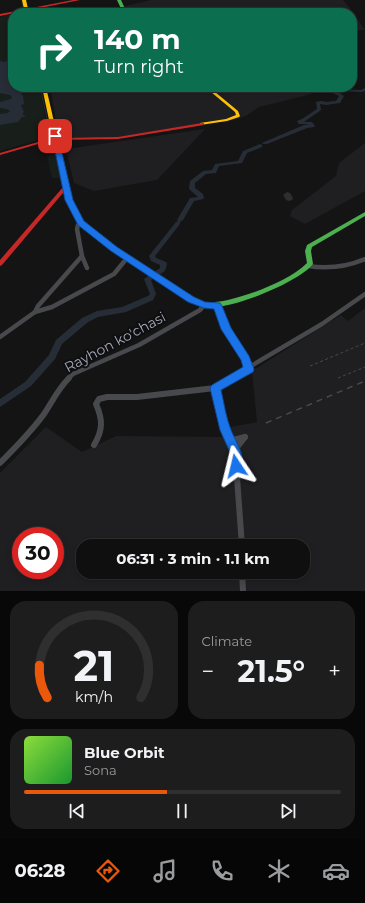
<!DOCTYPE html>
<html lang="en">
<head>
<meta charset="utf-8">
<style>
  :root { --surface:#0f0f0f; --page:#1d1d1d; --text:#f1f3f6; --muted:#9b9c9e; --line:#2f2f2f; --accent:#ea580c }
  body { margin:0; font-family:Montserrat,sans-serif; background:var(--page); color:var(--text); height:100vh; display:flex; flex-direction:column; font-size:15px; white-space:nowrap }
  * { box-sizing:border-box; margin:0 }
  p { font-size:13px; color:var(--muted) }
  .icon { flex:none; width:22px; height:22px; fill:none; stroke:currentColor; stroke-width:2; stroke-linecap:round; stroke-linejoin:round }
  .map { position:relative; height:591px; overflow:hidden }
  .side { display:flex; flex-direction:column; gap:10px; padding:10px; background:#080808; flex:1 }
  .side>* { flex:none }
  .hud { position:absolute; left:8px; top:8px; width:349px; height:84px; border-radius:16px; box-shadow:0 2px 6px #0003,0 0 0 1px var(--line); background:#0b6e4f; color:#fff; overflow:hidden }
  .speed { position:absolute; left:12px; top:527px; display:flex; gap:8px; font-size:20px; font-weight:700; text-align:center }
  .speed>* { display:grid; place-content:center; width:52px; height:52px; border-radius:50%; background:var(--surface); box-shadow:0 2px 6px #0003,0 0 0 1px var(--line); line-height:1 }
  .speed .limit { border:6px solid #d22; background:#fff; color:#111 }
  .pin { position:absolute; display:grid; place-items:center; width:34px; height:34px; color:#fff; margin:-17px; border-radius:8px; box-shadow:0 2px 6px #0006 }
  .me { position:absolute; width:44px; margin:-22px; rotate:350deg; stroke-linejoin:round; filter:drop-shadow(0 0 3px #0008) }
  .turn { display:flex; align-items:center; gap:14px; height:84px; padding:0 20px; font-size:18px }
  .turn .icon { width:52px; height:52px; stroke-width:2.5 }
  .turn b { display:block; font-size:28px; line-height:34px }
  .big { font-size:30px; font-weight:700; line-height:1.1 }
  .side .tile { flex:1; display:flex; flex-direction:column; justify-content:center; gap:6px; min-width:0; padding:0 14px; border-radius:16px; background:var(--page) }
  .side .dial { align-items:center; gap:0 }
  .dial svg { height:104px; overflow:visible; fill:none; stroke:var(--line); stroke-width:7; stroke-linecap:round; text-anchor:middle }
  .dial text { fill:var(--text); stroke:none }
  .song { display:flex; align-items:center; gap:12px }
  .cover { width:48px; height:48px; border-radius:6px; background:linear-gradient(135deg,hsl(90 70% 55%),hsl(130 70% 35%)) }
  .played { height:4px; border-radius:2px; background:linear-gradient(90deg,var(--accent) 45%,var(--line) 45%) }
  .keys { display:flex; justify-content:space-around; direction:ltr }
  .heat { display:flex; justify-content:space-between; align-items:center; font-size:22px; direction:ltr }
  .side .tiles { flex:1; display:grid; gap:10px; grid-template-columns:1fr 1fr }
  .tile:last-child { grid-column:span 2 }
  .trip { position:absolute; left:76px; top:539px; width:234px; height:40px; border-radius:16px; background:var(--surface); box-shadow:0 2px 6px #0003,0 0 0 1px var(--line); font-weight:700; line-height:40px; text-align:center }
  .menu { display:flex; height:64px; justify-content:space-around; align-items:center; background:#060606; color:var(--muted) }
  .menu .icon { width:28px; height:28px }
  .menu .active { color:var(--accent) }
  .menu b { font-size:18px; color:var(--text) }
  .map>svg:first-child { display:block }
</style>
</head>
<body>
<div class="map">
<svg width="365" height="591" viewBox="0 0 365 591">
  <rect width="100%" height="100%" fill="#141414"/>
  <g fill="#1f1e21" fill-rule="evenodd">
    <polygon points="151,0 343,0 351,9 272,12 276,13 96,13"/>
    <polygon points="351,10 365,30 352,30 352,13 280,13"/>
    <polygon points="50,87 326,87 319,91 304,96 259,107 246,116 234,120 109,140 80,137 59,139"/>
    <polygon points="205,129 157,180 94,191 74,183 66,149"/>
    <polygon points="365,143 365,191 305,224 290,216 292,210 336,176 339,163"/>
    <path d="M365 308V591H0V473L46 427 82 452 116 436 222 437 220 429 257 422 252 371 341 315 348 321ZM21 536H55V570H21ZM83 546H303V572H83Z"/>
  </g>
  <g fill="#181e1a">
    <polygon points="13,14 13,87 39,87 49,137 0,151 0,17"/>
    <polygon points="55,154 58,161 57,162 60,178 52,178 47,156"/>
  </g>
  <polygon fill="#272d37" points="0,61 4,62 7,61 13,66 13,87 18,87 22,93 21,94 23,96 24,104 21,105 24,112 22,114 26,116 22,117 18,122 0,125 0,114 8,113 10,111 7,109 0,108 0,102 11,99 12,97 10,95 0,93"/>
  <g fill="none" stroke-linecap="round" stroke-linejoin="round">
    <g stroke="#272d37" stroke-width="1">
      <polyline points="22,0 24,13"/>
      <polyline points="40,87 51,137"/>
    </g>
    <g fill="#272d37" fill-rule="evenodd">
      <polygon points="365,88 365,91 362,92 337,91 344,96 340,103 326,105 320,104 321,110 304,122 312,122 315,126 314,127 307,128 267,144 263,144 262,143 304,125 309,124 299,124 297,121 302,119 317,109 316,102 321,101 326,102 336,101 339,96 333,93 333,89 361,90"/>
      <polygon points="260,144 262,145 262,147 247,153 242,163 219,166 216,173 206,174 195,183 195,188 203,194 204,198 203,199 194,201 183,220 180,222 180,224 155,256 156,258 166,262 167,264 165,271 151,280 156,294 153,300 126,312 98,317 88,322 62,344 55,359 31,386 0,407 0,399 25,382 49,355 56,340 82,318 97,311 122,307 148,296 150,294 144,279 160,268 160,265 151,261 149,256 176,222 178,221 177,220 190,198 198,197 189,189 190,181 203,171 212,170 215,164 238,161 243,151"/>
    </g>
    <polygon fill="#2e2e30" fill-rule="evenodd" points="287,192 290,193 293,198 292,200 289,201 286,200 283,195"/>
    <g stroke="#48494d" stroke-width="4.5">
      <polyline points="82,256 87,268"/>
      <path d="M308 266C328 269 346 267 365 259"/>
      <polyline points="217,306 226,329 245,359 249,369"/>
      <polyline points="35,312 38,306 82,256 77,229 78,225 81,223"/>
      <polyline points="0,337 35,312 52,307 114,274 127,258"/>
      <polyline points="68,379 73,374 139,345 200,310 204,305"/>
      <polyline points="229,379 322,324 365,294"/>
    </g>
    <g stroke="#48494d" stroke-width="6">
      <polyline points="215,388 225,430 235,450"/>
      <polyline points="229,441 245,437"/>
      <path d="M94 445C103 430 103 420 96 404L99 399 107 397H137L215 388 231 378"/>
      <path d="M0 463C15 448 31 432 44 414 52 402 58 389 69 378"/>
      <polyline points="242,546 235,450 245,437"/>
      <polyline points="242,572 243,591"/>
    </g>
    <g fill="#4caf50" fill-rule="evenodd">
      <polygon points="117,0 121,0 127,13 123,13"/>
      <path d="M365 212V216L312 247 311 251 313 264C298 283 226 312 203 307L202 305 203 303C211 302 219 302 228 300 252 294 289 281 307 263L305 251 307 245Z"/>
    </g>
    <g fill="#ffc107" fill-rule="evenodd">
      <polygon points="22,0 26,0 29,13 25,13"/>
      <polygon points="42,87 46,87 72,200 80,218 103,239 193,298 207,303 208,305 207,307 205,307 189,302 99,241 76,220 66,200"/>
      <polygon points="205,87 209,87 238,111 240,116 239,117 227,121 200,125 200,123 226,119 236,115 235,112"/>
    </g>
    <g fill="#c62828" fill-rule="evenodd">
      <polygon points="73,0 80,0 0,16 0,14"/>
      <polygon points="202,123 204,123 204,125 118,139 52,140 0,155 0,153 52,138 118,137"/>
      <polygon points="64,186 68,186 68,187 2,265 0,266 0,260"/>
    </g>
    <g stroke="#48494d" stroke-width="1" stroke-dasharray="3 2.5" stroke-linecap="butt">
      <polyline points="310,366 365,343"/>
      <polyline points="338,378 365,367"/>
    </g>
    <polyline stroke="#48494d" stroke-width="1.5" stroke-dasharray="6 5" stroke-linecap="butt" points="266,423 365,381"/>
  </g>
  <path fill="#1a73e8" stroke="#114b97" d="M55 134 58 136 73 200 84 221 117 247 194 297 205 302 220 303 222 306 231 328 249 356 254 369 253 372 221 390C224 403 226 418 231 430 236 443 247 456 240 469L236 471 232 469 229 450 220 430 210 388 212 385 243 367 241 360 221 329 214 309 204 308 188 302 111 251 78 225 65 200 52 136Z"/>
  <g text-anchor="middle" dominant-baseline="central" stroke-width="4" stroke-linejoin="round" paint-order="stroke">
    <g font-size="14" fill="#a4a7b7" stroke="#0f0e10">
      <text transform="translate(115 342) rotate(-28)">Rayhon ko'chasi</text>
    </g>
  </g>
</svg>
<div class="speed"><div class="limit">30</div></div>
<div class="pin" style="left:55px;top:136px;background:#d93025"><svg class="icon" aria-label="arrive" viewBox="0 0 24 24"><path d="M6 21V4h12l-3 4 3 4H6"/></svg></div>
<svg class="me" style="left:236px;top:466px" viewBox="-20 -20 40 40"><path d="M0-17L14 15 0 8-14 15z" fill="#1a73e8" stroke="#fff" stroke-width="4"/></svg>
<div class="trip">06:31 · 3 min · 1.1 km</div>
<div class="hud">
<div class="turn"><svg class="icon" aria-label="right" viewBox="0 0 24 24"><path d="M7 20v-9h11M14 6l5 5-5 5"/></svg><div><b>140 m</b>Turn right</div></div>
</div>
</div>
<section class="side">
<div class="tiles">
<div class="tile dial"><svg viewBox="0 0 100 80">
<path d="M14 69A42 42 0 1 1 86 69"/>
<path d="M14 69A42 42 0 0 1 8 44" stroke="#ea580c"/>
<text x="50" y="56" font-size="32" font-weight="700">21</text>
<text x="50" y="72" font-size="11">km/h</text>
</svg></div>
<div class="tile"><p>Climate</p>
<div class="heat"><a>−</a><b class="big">21.5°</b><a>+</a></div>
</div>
<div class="tile">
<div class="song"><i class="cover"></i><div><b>Blue Orbit</b><p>Sona</p></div></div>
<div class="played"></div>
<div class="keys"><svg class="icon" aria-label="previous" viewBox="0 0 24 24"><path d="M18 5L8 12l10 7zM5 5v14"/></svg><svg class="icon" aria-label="pause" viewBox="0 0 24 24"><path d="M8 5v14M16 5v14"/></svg><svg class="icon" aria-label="next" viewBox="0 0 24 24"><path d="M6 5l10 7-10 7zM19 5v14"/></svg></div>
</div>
</div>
</section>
<nav class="menu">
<b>06:28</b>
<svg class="icon active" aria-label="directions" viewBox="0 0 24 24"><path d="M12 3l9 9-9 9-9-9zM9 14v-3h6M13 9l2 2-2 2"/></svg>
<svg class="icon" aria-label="music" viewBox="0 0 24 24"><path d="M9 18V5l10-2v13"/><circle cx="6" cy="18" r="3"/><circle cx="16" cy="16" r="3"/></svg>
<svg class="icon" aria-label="phone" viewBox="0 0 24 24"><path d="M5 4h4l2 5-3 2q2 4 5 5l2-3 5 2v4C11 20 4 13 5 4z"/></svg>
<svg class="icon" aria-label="climate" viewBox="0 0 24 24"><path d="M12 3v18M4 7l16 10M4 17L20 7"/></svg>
<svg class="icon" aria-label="car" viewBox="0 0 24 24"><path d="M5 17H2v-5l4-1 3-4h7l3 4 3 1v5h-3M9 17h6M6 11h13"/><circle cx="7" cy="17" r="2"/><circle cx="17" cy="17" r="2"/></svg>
</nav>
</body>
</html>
